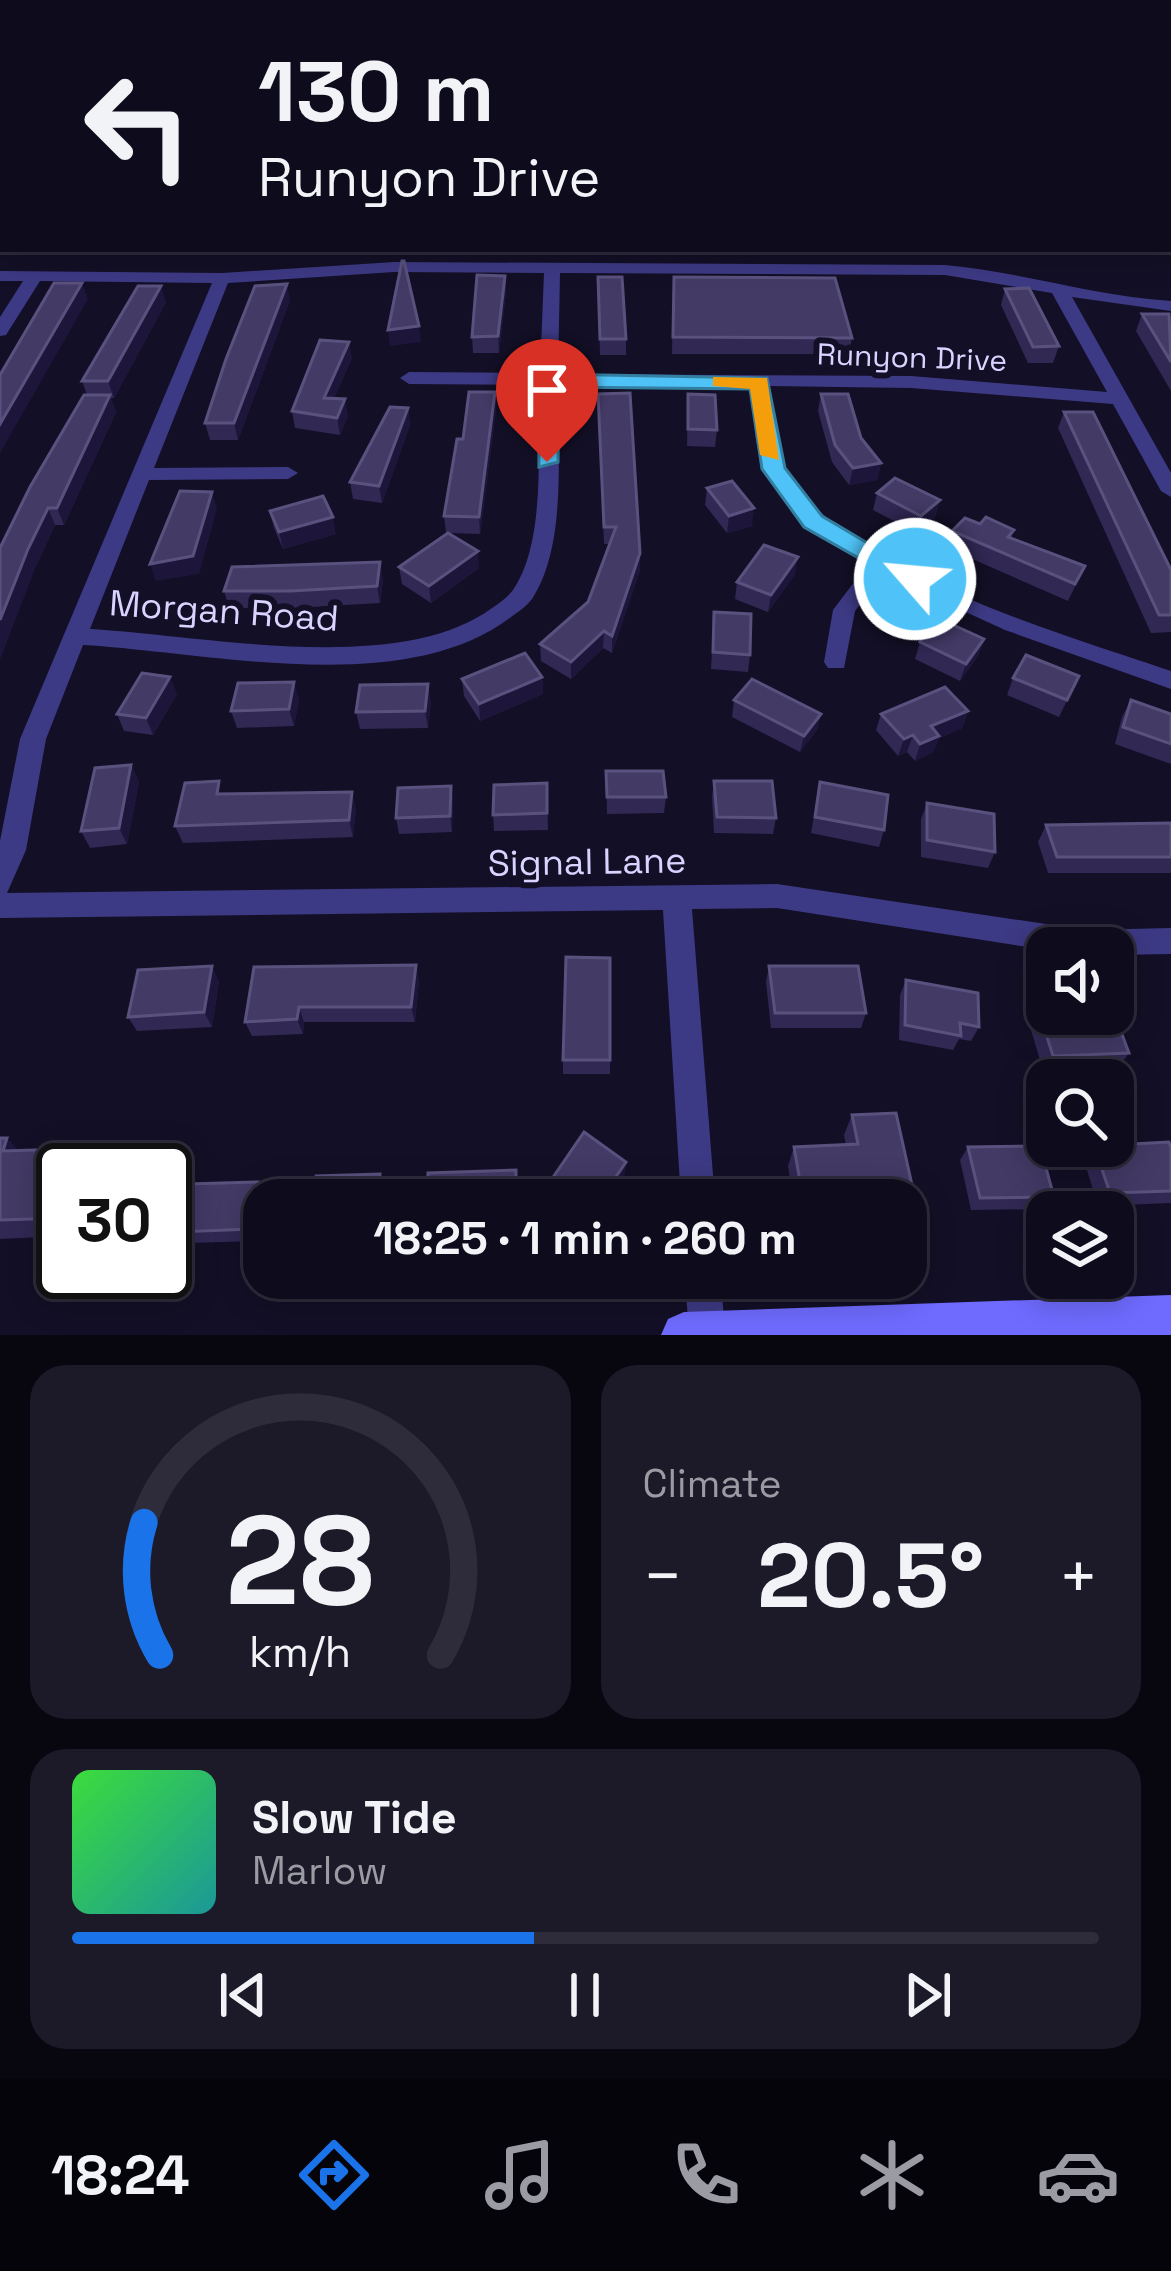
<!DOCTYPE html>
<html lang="en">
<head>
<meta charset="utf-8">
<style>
  :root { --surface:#0e0b1c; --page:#1c1929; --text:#f1f3f6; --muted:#9b9ba3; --line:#2e2b3b; --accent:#1a73e8 }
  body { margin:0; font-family:"Space Grotesk",sans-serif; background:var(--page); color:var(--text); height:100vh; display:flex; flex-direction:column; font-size:45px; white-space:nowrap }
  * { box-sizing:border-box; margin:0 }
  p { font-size:39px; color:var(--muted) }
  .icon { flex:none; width:66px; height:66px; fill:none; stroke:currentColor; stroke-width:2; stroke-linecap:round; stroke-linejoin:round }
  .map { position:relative; height:1335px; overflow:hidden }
  .side { display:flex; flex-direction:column; gap:30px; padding:30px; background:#08060f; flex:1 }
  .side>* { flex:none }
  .guide { position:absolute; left:0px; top:0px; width:1173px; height:252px; box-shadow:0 6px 30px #0003,0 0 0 3px var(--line); background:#0e0b1c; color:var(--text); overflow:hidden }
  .buttons { position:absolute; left:1026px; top:927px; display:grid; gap:24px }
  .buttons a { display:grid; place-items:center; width:108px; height:108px; border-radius:24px; background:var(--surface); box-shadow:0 6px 30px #0003,0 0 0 3px var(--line); font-size:60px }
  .speed { position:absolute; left:36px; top:1143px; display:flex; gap:24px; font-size:60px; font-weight:700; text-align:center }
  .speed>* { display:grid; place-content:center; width:156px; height:156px; border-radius:50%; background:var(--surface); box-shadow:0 6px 30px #0003,0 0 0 3px var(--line); line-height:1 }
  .speed .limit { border:6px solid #111; border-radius:18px; background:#fff; color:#111 }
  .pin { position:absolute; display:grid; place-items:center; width:102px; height:102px; color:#fff; margin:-123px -51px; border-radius:50% 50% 50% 0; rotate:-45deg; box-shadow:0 0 12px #0007 }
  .pin .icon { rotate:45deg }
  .me { position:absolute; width:132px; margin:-66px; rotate:297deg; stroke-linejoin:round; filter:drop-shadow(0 0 9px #0008) }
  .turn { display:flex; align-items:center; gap:42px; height:252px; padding:0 60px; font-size:54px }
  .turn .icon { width:156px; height:156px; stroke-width:2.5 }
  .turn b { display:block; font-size:84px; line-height:102px }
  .big { font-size:90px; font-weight:800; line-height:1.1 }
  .side .tile { flex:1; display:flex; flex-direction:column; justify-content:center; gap:18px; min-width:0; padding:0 42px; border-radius:36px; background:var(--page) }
  .side .dial { align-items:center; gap:0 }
  .dial svg { height:312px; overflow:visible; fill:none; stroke:var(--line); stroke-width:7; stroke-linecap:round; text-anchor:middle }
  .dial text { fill:var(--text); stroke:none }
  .song { display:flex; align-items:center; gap:36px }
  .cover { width:144px; height:144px; border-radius:18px; background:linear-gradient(135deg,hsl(120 70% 55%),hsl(180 70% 35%)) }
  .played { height:12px; border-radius:6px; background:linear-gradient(90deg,var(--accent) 45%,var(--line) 45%) }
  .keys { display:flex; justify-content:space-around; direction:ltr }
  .heat { display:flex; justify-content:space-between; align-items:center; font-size:66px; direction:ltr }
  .side .tiles { flex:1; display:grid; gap:30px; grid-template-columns:1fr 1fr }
  .tile:last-child { grid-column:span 2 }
  .trip { position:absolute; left:243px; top:1179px; width:684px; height:120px; border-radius:36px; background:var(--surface); box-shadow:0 6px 30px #0003,0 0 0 3px var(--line); font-weight:800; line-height:120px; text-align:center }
  .dock { display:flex; height:192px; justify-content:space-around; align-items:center; background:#06040b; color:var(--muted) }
  .dock .icon { width:84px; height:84px }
  .dock .selected { color:var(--accent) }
  .dock b { font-size:54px; color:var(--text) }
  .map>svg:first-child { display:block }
</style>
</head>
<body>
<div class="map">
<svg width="1171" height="1335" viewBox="0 0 1171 1335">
  <rect width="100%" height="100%" fill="#130f26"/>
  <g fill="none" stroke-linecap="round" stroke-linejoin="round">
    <polyline stroke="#0a1f44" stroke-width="3" points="302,3 316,0"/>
    <g fill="#3d3a85" fill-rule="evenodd">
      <polygon points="604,0 620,0 624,3 608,3"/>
      <path d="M394 262 945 265C1022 272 1094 296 1171 301V311L1072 297 1171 473V497L1161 491 1113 404 911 388 770 386C773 413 772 444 785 468 841 572 1064 634 1171 671V689L1005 630 883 574 855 611 844 668H828L824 662 833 610 867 565C827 541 778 506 761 461 753 437 754 411 751 386L558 385C557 449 568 544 532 599 527 606 518 612 511 617 404 699 209 652 83 645L46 739 26 850 7 893 777 884 1086 930 1171 928V954L1113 955V948L1047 950 777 908 692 909 715 1200H681L663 910 0 918V841L20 739 212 283 40 281 6 335 0 336V317L23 281H0V271L222 273ZM394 272 544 273 540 373 409 372 400 378 409 384 539 385C537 444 547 541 513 590 508 597 499 603 492 608 399 677 202 635 90 629L149 480 288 479 298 473 288 467 154 468 228 283ZM560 273 945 275 1052 293 1107 392 911 376 558 374Z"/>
      <polygon points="685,1278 721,1278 725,1335 689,1335"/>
    </g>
    <polygon fill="#6f6bff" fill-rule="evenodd" points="1171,1295 1171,1335 661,1335 668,1319 684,1312"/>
  </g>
  <g fill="#312854">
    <polygon points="971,249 991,249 990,254 971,252"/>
    <polygon points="505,276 506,292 499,353 473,353 472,337"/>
    <polygon points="598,277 626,339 626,355 600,355"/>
    <polygon points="1005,289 1059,346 1053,363 1028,363 1001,305"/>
    <polygon points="673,293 852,338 849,354 672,354"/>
    <polygon points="290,300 238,440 210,440 205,423"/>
    <polygon points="166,302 114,398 111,398 116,412 64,525 55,525 36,566 0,548 87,395 82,381"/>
    <polygon points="1142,314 1171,317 1171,391 1136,331"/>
    <polygon points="352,358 334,398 348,416 340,435 295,428 292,411"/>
    <polygon points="495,392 496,409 480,534 449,533 479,568 431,603 402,584 399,567 446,533 444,516 463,439"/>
    <polygon points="688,394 717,430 715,447 687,446"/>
    <polygon points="821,394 861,438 881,463 877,480 849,485 832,462 818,411"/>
    <polygon points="408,408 410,425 382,503 353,499 350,482"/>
    <polygon points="598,410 640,570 612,653 603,648 571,679 541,661 540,644 588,602 609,544 604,544"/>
    <polygon points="1064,412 1171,570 1171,632 1151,633 1058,428"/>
    <polygon points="707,488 752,526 727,533 705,505"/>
    <polygon points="877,493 940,500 935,517 917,533 873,510"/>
    <polygon points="270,511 336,534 283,549 274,528"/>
    <polygon points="980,524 1014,530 1011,538 1085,566 1068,601 947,548 952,531"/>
    <polygon points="795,574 768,612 735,599 737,582"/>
    <polygon points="383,579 380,603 295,608 229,608 224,591"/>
    <polygon points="714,612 750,655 748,672 711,669"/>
    <polygon points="984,639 978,656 960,681 915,659 920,642"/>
    <polygon points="1079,676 1059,717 1007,695 1013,678"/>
    <polygon points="542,677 543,694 480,721 464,696 462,679"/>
    <polygon points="177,694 153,735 124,731 117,714"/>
    <polygon points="299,699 294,726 237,728 231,711"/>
    <polygon points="734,700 821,714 817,730 800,752 732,717"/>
    <polygon points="1131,700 1171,714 1171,764 1115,744 1122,717"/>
    <polygon points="431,701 428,728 360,729 356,712"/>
    <polygon points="968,711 962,728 939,738 933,752 915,761 907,752 898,756 876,730 881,714"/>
    <polygon points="131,765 139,782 127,844 90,848 81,831"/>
    <polygon points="606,771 666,797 664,813 607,814"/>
    <polygon points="714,781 776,818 773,834 714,833 712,797"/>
    <polygon points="820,782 884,830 879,847 811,833"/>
    <polygon points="547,783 548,830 494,831 493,815"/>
    <polygon points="451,786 453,802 452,832 399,834 396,818"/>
    <polygon points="224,793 356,809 353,837 183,843 175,826"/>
    <polygon points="927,803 995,852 988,868 921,857 921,819"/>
    <polygon points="1171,823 1171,873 1048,873 1038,842 1046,825"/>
    <polygon points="610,958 610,1074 563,1074 563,1060"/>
    <polygon points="769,966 866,1013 861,1028 771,1028 766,982"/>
    <polygon points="254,967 419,980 415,1022 304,1022 303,1034 252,1036 245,1022"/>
    <polygon points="906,980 979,1027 971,1041 959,1039 953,1050 899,1040 900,995"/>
    <polygon points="219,981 212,1027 137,1031 128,1017"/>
    <polygon points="1037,1005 1129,1053 1118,1068 1043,1070 1028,1020"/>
    <polygon points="852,1115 914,1194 906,1209 906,1200 793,1200 788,1166 794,1147 846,1145 844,1135"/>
    <polygon points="0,1138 19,1151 112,1168 63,1170 63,1236 0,1239"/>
    <polygon points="1092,1146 1171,1148 1171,1203 1098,1206 1083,1157"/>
    <polygon points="968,1147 1054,1197 1043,1209 971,1210 960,1160"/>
    <polygon points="258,1182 265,1195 258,1241 188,1243 178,1232"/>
  </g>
  <g fill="#1d163a">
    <polygon points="505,276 506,292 499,353 498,336"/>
    <polygon points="82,283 88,299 0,453 0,424"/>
    <polygon points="287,284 290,300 238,440 234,423"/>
    <polygon points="161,286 166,302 114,398 108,381"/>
    <polygon points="419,326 421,342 390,346 388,330"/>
    <polygon points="349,342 352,358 327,414 324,398"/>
    <polygon points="495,392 496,409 480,534 479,517"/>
    <polygon points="110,395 116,412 64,525 57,508"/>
    <polygon points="345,399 348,416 340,435 337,418"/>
    <polygon points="408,408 410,425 382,503 379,486"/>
    <polygon points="881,463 877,480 849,485 853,468"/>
    <polygon points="212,492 217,509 199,574 156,581 150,564"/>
    <polygon points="940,500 935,517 917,533 921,516"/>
    <polygon points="48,508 55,525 36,566 0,660 0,620 28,549"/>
    <polygon points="754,508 752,526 727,533 729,516"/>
    <polygon points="333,517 336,534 283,549 279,532"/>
    <polygon points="478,551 479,568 431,603 429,586"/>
    <polygon points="640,553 640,570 612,653 612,636"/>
    <polygon points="798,557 795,574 768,612 771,595"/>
    <polygon points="380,562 383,579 380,603 377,586"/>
    <polygon points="604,631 603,648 571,679 571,662"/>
    <polygon points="984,639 978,656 960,681 966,664"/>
    <polygon points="170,677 177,694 153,735 146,718"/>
    <polygon points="542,677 543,694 480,721 479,704"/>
    <polygon points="294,682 299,699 294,726 289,709"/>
    <polygon points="428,684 431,701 428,728 425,711"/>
    <polygon points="968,711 962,728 939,738 933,752 915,761 920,744 931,726"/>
    <polygon points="821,714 817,730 800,752 804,736"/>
    <polygon points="913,735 907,752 898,756 904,739"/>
    <polygon points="131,765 139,782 127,844 119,828"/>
    <polygon points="451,786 453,802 452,832 450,816"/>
    <polygon points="352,792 356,809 353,837 349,820"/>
    <polygon points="416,965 419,980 415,1022 411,1007"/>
    <polygon points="212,966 219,981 212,1027 204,1012"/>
    <polygon points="299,1007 304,1022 303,1034 297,1019"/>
    <polygon points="7,1138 26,1158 3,1151"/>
    <polygon points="97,1148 112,1168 112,1170 92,1170"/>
    <polygon points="626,1162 625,1174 608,1200 600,1200"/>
    <polygon points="380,1174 384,1186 383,1200 377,1200"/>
    <polygon points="258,1182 265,1195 258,1241 251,1229"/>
  </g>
  <g fill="#433a66" stroke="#5a527e" stroke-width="3">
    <polygon points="368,0 381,0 383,3 365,3"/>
    <polygon points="402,261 404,261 419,326 388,330"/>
    <polygon points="477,275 505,276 498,336 472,337"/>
    <polygon points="598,277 622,277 626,339 600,339"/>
    <polygon points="674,277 835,278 852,338 673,337"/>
    <polygon points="54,283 82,283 0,424 0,375"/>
    <polygon points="287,284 234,423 205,423 226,359 255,286"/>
    <polygon points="138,286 161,286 108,381 82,381"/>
    <polygon points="1029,288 1059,346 1033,347 1005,289"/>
    <polygon points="1142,314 1169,314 1171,362"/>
    <polygon points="320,340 349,342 324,398 345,399 337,418 292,411"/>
    <polygon points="469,392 495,392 479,517 444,516 457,439 463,439"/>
    <polygon points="630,393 640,553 612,636 604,631 571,662 540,644 588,602 616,527 604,527 598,394"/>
    <polygon points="688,394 715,395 717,430 688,429"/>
    <polygon points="821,394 848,394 861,438 881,463 853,468 835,445"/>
    <polygon points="84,395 110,395 57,508 48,508 28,549 0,620 0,548 30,487"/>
    <polygon points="390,407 408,408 379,486 350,482"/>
    <polygon points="1064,412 1093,412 1171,570 1171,615 1159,615"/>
    <polygon points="895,478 940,500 921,516 877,493"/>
    <polygon points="732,481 754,508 729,516 707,488"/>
    <polygon points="180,491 212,492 193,556 150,564"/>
    <polygon points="323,496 333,517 279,532 270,511"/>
    <polygon points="986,517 1014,530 1008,537 1085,566 1075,584 952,531 965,518 980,524"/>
    <polygon points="448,533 478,551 429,586 399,567"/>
    <polygon points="764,545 798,557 771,595 737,582"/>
    <polygon points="380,562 377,586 291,591 224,591 232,567"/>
    <polygon points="714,612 751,614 750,655 713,652"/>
    <polygon points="938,618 984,639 966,664 920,642"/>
    <polygon points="525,653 542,677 479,704 462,679"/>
    <polygon points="1026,655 1079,676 1067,700 1013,678"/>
    <polygon points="142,673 170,677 146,718 117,714"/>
    <polygon points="752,679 821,714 804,736 734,700"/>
    <polygon points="294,682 289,709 231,711 238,683"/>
    <polygon points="428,684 425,711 356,712 360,685"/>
    <polygon points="945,687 968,711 931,726 939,736 920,744 913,735 904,739 881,714"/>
    <polygon points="1131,700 1171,714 1171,744 1123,727"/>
    <polygon points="131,765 119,828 81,831 95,768"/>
    <polygon points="606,771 663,771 666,797 607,797"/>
    <polygon points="219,781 217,794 352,792 349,820 175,826 185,783"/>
    <polygon points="714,781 772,781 776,818 717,817"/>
    <polygon points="820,782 888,795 884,830 815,817"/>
    <polygon points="547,783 547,813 493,815 494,785"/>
    <polygon points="451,786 450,816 396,818 398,788"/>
    <polygon points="927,803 994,814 995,852 927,840"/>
    <polygon points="1171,823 1171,857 1057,857 1046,825"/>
    <polygon points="566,957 610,958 610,1060 563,1060"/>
    <polygon points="416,965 411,1007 299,1007 297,1019 245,1022 254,967"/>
    <polygon points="212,966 204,1012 128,1017 138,970"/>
    <polygon points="769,966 858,966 866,1013 775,1013"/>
    <polygon points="906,980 978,993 979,1027 960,1023 961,1036 905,1025"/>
    <polygon points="1047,1004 1047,1014 1113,1014 1113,1010 1129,1053 1053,1056 1037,1005"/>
    <polygon points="896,1113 914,1194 803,1199 794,1147 858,1144 852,1115"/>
    <polygon points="584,1132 626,1162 600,1200 553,1200 543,1192"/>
    <polygon points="0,1138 7,1138 3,1151 97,1148 92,1170 63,1170 63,1218 0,1220"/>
    <polygon points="1169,1142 1171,1148 1171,1191 1110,1193 1094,1146"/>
    <polygon points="1040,1146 1054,1197 980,1198 968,1147"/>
    <polygon points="516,1170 516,1200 426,1200 428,1173"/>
    <polygon points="380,1174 377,1200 313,1200 316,1176"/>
    <polygon points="258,1182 251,1229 178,1232 188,1184"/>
  </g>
  <polygon fill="#4fc3f7" stroke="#337fa1" stroke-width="3" points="549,374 767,378 785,468 822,516 928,579 924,585 906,585 804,527 762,469 750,389 559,387 558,462 539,467 538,380"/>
  <polygon fill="#f59e0b" points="713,377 767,378 779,460 760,455 750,389 713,386"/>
  <g text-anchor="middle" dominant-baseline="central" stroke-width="12" stroke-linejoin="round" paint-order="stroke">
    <g font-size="30" fill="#d9d4ff" stroke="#130f26">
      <text transform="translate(912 357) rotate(2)">Runyon Drive</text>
    </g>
    <g font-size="36" fill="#d9d4ff" stroke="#130f26">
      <text transform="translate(224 611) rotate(4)">Morgan Road</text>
      <text transform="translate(587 862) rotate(-1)">Signal Lane</text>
    </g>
  </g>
</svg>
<div class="buttons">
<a><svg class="icon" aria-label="sound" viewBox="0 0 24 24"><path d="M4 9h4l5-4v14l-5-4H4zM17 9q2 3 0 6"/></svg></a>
<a><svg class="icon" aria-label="search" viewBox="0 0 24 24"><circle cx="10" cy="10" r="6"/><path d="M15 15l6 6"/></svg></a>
<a><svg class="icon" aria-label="layers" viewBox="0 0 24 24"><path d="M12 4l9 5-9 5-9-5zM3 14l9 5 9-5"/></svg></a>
</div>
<div class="speed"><div class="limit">30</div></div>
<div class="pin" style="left:547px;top:462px;background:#d93025"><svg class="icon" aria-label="arrive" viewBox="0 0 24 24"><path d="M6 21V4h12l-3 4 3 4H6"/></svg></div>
<svg class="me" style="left:915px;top:579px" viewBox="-20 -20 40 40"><circle r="17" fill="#4fc3f7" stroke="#fff" stroke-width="3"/><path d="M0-11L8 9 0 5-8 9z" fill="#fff"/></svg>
<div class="trip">18:25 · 1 min · 260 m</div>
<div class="guide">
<div class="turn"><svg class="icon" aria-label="left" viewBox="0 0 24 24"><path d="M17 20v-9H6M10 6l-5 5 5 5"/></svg><div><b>130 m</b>Runyon Drive</div></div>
</div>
</div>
<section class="side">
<div class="tiles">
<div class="tile dial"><svg viewBox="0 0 100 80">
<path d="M14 69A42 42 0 1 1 86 69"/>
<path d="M14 69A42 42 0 0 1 10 35" stroke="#1a73e8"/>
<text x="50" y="56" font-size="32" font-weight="700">28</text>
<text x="50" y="72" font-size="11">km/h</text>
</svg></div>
<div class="tile"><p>Climate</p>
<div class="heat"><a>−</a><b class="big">20.5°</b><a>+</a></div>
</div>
<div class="tile">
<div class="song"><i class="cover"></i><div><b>Slow Tide</b><p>Marlow</p></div></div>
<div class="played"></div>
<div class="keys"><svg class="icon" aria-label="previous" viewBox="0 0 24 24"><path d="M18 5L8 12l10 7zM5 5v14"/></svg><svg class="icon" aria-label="pause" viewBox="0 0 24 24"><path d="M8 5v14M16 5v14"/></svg><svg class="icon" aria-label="next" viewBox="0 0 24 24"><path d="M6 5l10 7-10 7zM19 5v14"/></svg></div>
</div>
</div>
</section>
<nav class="dock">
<b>18:24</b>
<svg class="icon selected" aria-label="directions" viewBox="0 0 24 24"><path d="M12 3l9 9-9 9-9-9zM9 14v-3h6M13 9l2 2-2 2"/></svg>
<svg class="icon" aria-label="music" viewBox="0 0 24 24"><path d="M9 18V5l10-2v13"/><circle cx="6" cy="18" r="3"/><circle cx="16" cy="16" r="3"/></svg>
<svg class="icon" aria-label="phone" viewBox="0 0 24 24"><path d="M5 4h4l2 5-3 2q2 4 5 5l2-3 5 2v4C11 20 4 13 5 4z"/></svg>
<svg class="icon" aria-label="climate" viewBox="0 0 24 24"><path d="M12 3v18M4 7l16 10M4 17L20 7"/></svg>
<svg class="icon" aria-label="car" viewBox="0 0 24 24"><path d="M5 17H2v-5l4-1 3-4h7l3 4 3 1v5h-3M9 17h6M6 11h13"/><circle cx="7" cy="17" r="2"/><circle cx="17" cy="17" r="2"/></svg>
</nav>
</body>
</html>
